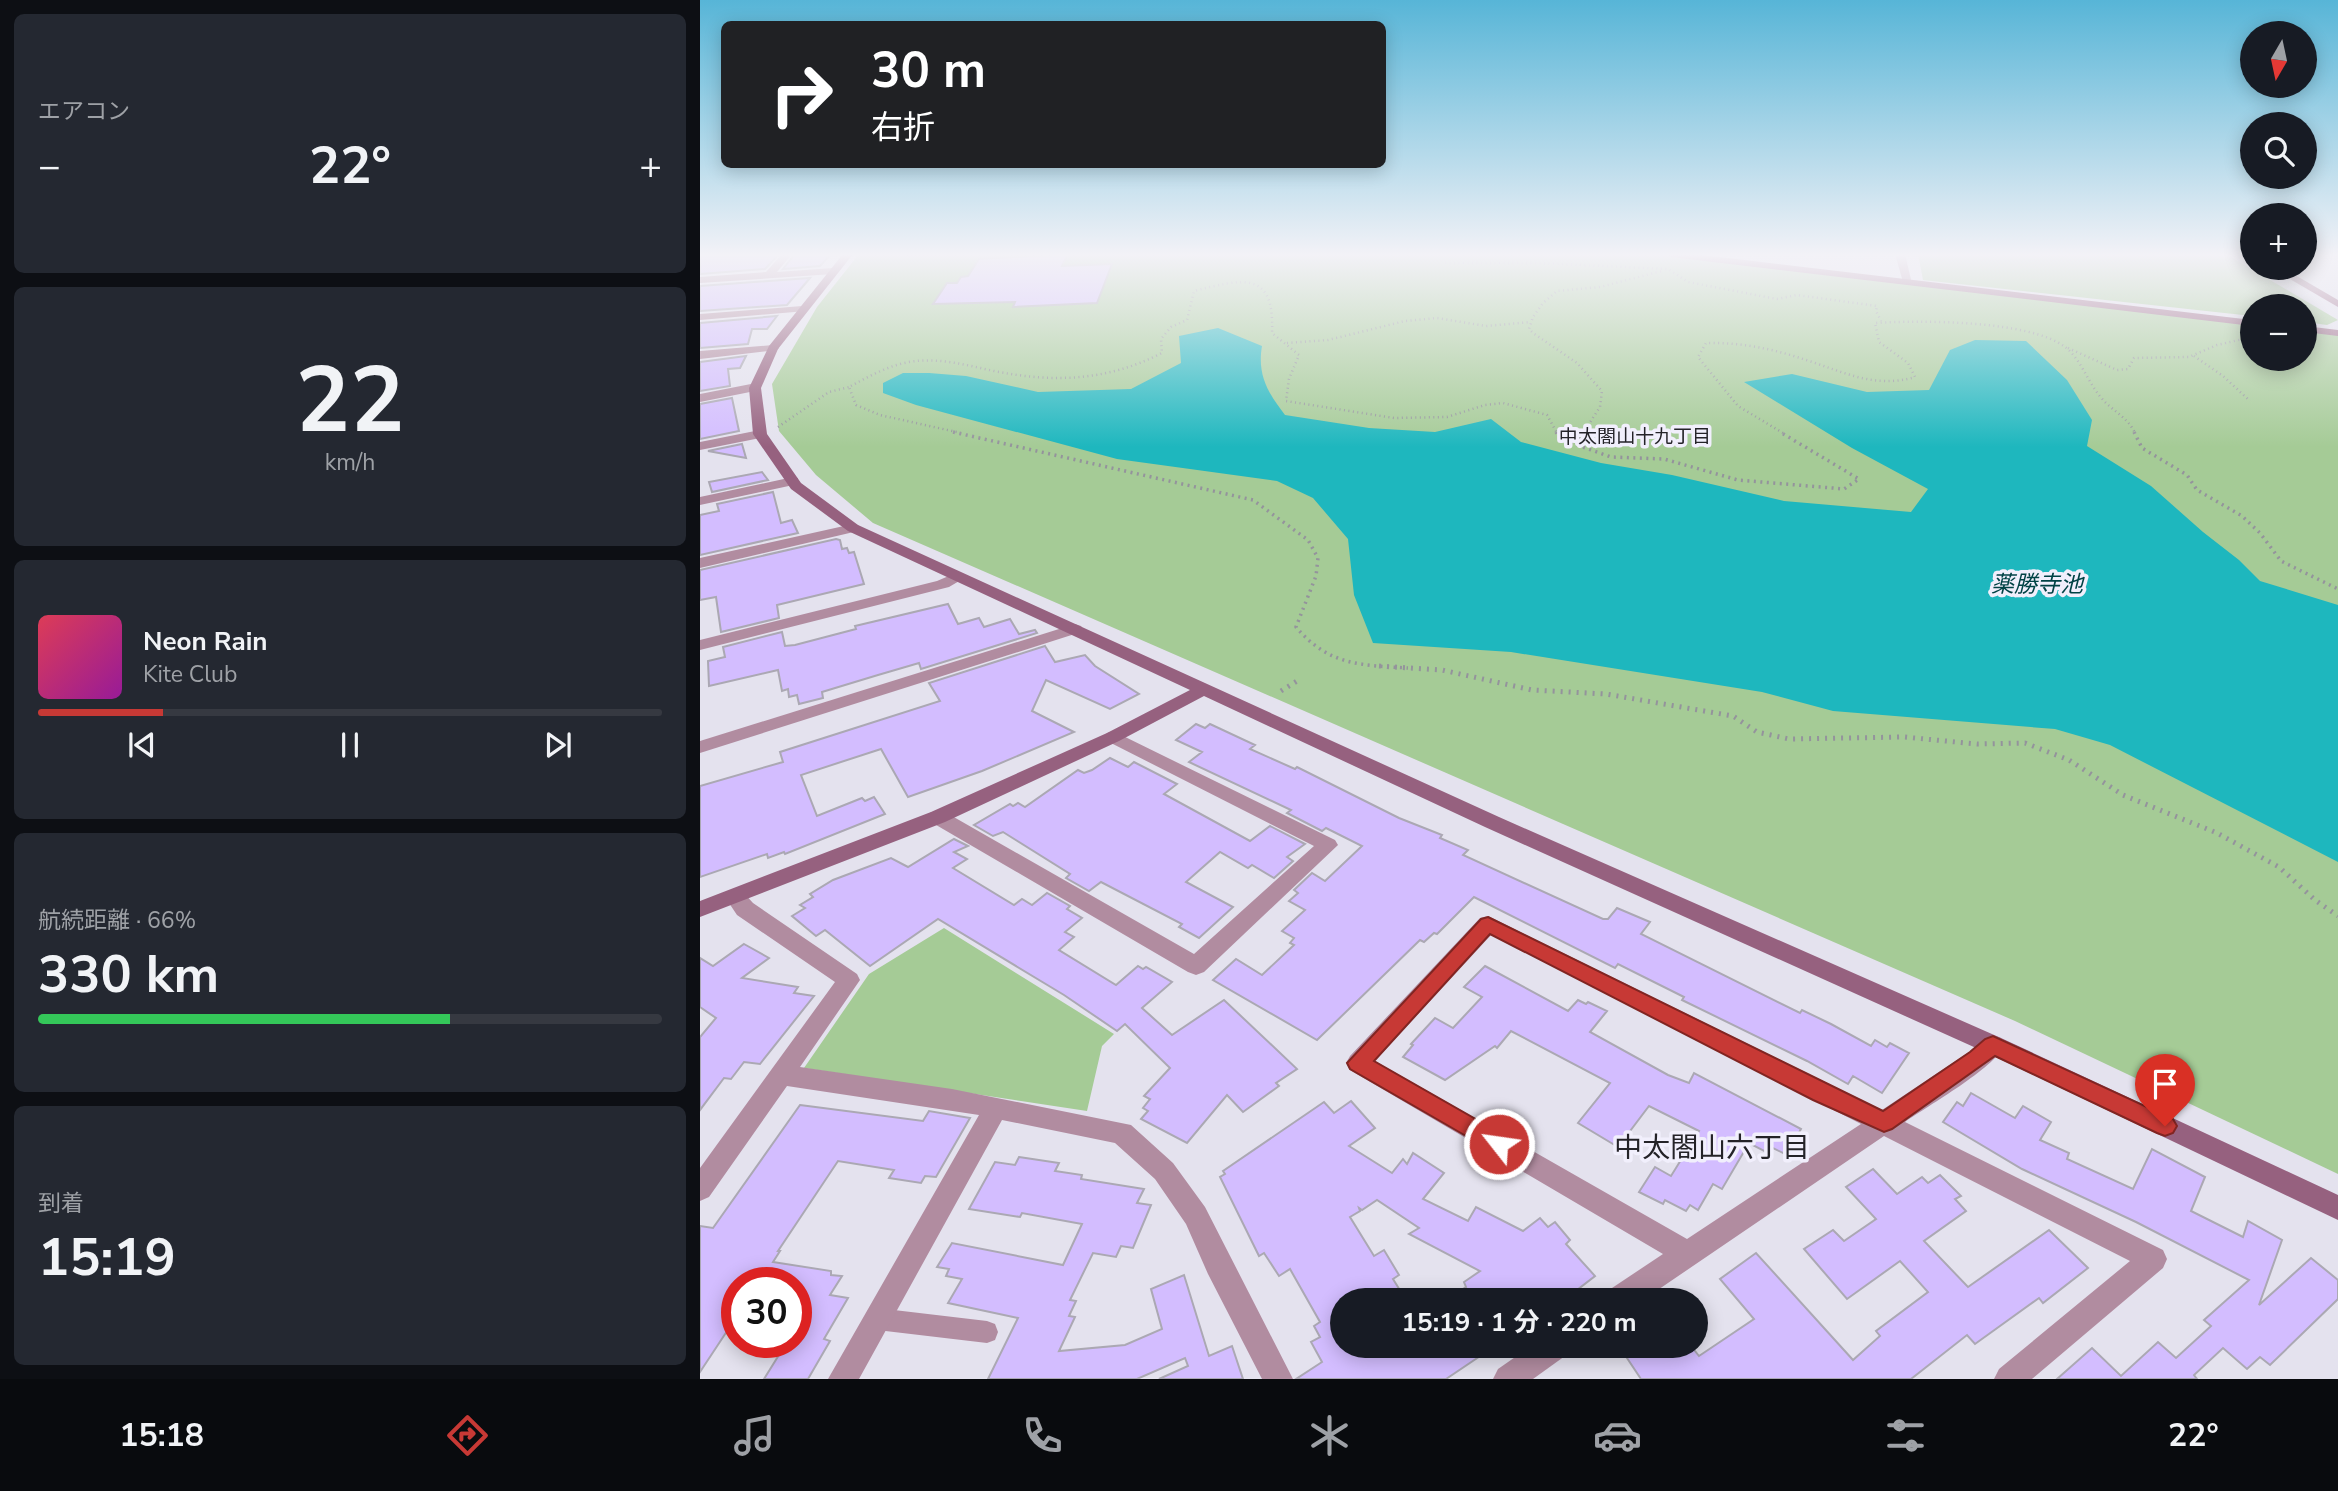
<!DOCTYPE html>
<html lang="ja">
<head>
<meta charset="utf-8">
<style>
  :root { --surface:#171b24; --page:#242831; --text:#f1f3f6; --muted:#9ea1a6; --line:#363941; --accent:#c73935 }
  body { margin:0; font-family:"Nunito Sans","Noto Sans JP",sans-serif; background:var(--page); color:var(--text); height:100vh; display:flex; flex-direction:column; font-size:26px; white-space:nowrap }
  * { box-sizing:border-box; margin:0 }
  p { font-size:23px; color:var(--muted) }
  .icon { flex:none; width:38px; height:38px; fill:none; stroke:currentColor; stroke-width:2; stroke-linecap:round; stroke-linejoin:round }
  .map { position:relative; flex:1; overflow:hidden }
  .side { display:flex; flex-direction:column; gap:14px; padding:14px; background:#0d0f14; width:700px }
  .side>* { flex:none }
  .guide { position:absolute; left:21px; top:21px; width:665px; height:147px; border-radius:10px; box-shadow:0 4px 18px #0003; background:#202124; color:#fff; overflow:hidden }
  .needle { width:46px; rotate:189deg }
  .tools { position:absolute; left:1540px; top:21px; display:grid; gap:14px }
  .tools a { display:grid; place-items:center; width:77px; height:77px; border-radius:50%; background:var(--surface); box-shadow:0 4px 18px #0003; font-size:35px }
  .speed { position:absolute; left:21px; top:1267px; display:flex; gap:14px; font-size:35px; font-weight:700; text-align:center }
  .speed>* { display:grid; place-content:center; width:91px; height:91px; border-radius:50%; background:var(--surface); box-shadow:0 4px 18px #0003; line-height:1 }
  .speed .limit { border:10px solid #d22; background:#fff; color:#111 }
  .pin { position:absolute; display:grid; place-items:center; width:60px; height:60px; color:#fff; margin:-72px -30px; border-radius:50% 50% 50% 0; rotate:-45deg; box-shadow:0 0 7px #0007 }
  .pin .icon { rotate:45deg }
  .me { position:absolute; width:77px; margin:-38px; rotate:300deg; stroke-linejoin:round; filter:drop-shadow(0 0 5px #0008) }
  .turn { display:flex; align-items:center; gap:24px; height:147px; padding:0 35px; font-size:32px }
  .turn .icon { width:91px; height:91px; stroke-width:2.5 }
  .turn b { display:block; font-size:49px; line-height:60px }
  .big { font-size:52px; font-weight:700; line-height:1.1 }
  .side .widget { flex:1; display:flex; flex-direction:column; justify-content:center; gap:10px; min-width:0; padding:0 24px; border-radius:10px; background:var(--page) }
  .side .dial { align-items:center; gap:0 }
  .dial b { font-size:91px; line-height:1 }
  .song { display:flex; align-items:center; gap:21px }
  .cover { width:84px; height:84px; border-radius:10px; background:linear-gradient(135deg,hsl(350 70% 55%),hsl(300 70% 35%)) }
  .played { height:7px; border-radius:4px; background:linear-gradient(90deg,var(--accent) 20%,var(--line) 20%) }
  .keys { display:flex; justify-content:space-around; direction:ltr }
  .heat { display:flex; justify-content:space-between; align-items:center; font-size:38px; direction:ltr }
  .charge { height:10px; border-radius:5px; background:linear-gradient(90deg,#34c759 66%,var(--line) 0) }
  .trip { position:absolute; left:630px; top:1288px; width:378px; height:70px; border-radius:35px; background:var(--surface); box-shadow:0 4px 18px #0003; font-weight:700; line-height:70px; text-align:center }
  .dock { display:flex; height:112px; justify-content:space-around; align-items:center; background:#090b0e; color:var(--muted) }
  .dock .icon { width:49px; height:49px }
  .dock .active { color:var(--accent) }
  .dock b { font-size:32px; color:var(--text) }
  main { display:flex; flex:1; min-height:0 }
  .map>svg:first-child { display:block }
</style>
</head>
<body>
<main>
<section class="side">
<div class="widget"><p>エアコン</p>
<div class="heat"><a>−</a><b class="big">22°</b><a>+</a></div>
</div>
<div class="widget dial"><b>22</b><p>km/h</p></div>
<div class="widget">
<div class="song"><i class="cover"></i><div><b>Neon Rain</b><p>Kite Club</p></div></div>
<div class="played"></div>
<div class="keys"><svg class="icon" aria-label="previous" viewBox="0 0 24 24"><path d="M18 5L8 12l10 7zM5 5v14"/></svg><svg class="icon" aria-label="pause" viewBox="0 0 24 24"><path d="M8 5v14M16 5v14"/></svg><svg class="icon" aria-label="next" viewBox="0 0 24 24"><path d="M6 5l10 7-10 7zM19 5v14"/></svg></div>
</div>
<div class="widget"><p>航続距離 · 66%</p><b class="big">330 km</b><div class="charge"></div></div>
<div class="widget"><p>到着</p><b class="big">15:19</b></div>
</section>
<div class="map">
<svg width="1638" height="1379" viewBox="0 0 1638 1379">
  <rect width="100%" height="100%" fill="#e4e2ee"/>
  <g fill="#a5cb96">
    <polygon points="159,254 972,254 1552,323 1552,359 1605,359 1605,329 1638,333 1638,1174 1315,1021 173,523 116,475 79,431 72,384 117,307"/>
    <polygon points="1218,254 1526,254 1638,320 1627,325 1605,322 1605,306 1552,306 1552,316 1223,280"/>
    <polygon points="244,928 414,1034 402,1046 387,1111 104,1068 169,974"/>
  </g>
  <path fill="#1eb7be" d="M518 328 562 346C557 375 568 393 585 415L669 428 735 432 791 419 821 442 901 463 972 475 1084 501 1211 512 1228 489 1152 448 1044 382 1092 374 1167 392 1229 390 1250 350 1275 340 1326 341 1367 380 1392 420 1387 446 1451 486 1503 532 1539 560 1560 581 1638 605V862L1410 745 1355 729 1133 711 1062 692 811 652 673 643 654 595 648 539 613 498 577 481 417 459 216 405 183 393V383L203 373H229L266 376 338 392 431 389 481 363 479 336Z"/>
  <g fill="#d3bdff" stroke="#aba8b3" stroke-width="2">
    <polygon points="0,254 79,254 65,269 0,274"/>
    <polygon points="95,254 129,254 130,255 120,266 83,269"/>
    <polygon points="368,254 362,266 412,264 397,303 313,307 315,302 233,304 247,283 257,283 261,277 268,276 279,259"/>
    <polygon points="110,278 87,305 0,311 0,286"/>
    <polygon points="77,316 67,329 52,329 48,344 0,348 0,323"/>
    <polygon points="46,356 40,368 28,369 30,386 0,391 0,362"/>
    <polygon points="32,398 39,431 0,439 0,404"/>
    <polygon points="42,444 46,458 8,451"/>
    <polygon points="62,472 68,480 12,492 9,482"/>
    <polygon points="73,492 81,523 92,520 98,533 0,555 0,515 19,511 17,504"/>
    <polygon points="136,539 140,540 142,549 147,548 149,553 154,552 164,584 77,605 79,618 21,632 16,597 0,600 0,570"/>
    <polygon points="248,604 258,624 279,618 284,627 310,619 319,634 335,630 337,633 221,669 219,663 178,675 122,692 123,698 99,704 97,695 89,697 88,689 82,691 78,670 9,686 8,661 25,657 23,647 82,632 85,646 95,645 156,629 155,626"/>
    <polygon points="345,646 355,662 385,655 395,666 439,694 410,709 346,680 332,711 374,732 282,771 208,797 181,749 101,775 117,816 162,798 165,801 174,797 185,814 85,854 84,852 68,858 67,854 0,877 0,786 83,762 80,752 240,701 229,683"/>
    <polygon points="496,724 505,728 510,724 555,745 550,749 595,769 597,767 699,818 742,835 740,838 768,850 763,855 903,919 908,919 917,908 950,922 941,934 1100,1013 1102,1010 1131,1024 1171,1046 1175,1040 1187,1047 1190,1043 1209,1053 1182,1093 1153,1076 1148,1084 1107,1061 982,1000 984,997 918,964 915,968 774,897 737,934 734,933 724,942 720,940 617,1040 513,980 536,959 562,975 594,945 590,943 594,938 582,931 605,910 589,901 598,893 594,890 612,873 625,881 662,846 626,828 622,831 587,813 591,810 489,762 502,752 476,740"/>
    <polygon points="410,758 428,767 434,762 477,784 464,794 550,841 570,826 605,844 587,857 593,861 574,878 552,865 548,868 520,852 486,882 533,907 499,938 479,927 482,924 401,882 389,891 366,878 370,874 303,832 293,836 274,825 310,804 313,806 318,803 325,807 378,770 384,773 392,770"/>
    <polygon points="254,839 268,846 254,852 267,859 253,868 314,905 322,899 332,905 347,893 370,906 367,909 382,918 365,932 374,937 359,950 416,985 438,966 443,969 446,967 472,982 442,1008 472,1035 524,1000 597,1069 576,1083 579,1086 543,1112 527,1095 487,1143 441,1119 448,1111 443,1108 450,1099 444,1096 470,1068 425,1024 417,1031 364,995 238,919 170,966 125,930 116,936 92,916 105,908 100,905 113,897 110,894 133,880 191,858 208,867"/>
    <polygon points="44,944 69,958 42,978 98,987 94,993 114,996 60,1064 44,1062 31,1079 24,1078 0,1110 0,1037 16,1018 0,1007 0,958 13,966"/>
    <polygon points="785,966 868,1011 878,1000 886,1004 888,1002 907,1011 890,1032 968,1075 989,1083 994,1073 1101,1129 1087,1155 1071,1147 1068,1153 1049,1143 1022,1189 1013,1184 998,1210 990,1205 986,1211 965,1200 963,1204 939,1192 955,1167 971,1176 999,1131 949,1106 918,1147 878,1123 910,1083 811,1031 797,1048 795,1046 745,1080 703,1057 713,1045 711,1044 735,1018 753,1028 782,997 764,987"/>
    <polygon points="1271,1093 1315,1118 1323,1106 1351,1122 1340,1140 1369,1153 1367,1159 1433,1189 1452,1149 1505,1177 1491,1211 1543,1237 1548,1221 1582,1240 1559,1305 1611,1258 1638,1280 1638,1299 1570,1365 1560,1357 1547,1369 1523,1348 1494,1375 1497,1379 1357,1379 1392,1348 1421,1376 1458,1342 1476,1358 1511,1326 1504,1320 1549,1280 1436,1222 1322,1169 1243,1122 1257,1102 1263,1106"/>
    <polygon points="651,1101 675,1128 649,1146 692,1173 703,1159 707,1164 713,1153 744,1173 723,1199 768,1221 776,1207 823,1231 840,1218 848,1227 855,1222 870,1240 866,1244 895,1276 864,1300 745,1300 766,1287 764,1282 780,1271 709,1234 719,1228 677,1200 662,1210 659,1208 660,1211 650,1217 674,1256 684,1250 699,1275 693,1279 706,1300 642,1300 642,1346 795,1346 746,1379 596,1379 622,1362 611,1342 620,1337 614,1326 620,1322 590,1269 579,1276 564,1253 559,1256 520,1177 525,1174 523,1171 624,1102 634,1113"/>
    <polygon points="100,1105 223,1121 229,1111 270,1118 236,1177 225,1176 221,1183 189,1178 194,1170 138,1161 78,1251 80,1251 73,1262 131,1271 131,1275 142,1276 130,1295 148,1298 124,1339 130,1341 108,1379 64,1379 87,1342 96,1342 96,1283 37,1283 37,1316 0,1372 0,1226 13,1228"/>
    <polygon points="319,1157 359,1163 355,1171 382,1175 381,1179 444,1189 437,1203 451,1205 433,1248 421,1246 416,1257 393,1253 370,1300 376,1301 369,1316 375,1317 359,1351 425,1345 462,1329 451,1289 484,1275 509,1356 532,1346 543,1379 459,1379 488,1366 485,1358 437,1379 288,1379 318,1318 248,1303 262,1279 246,1276 249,1269 237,1267 252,1243 363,1265 382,1224 322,1213 320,1217 269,1209 295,1162 315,1165"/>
    <polygon points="1173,1169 1197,1194 1222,1177 1228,1183 1240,1175 1261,1196 1255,1199 1266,1211 1224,1241 1268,1287 1349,1230 1388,1268 1343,1303 1339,1298 1275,1344 1267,1335 1211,1379 941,1379 919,1346 991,1346 999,1356 1054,1319 1020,1279 1056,1253 1153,1360 1180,1336 1176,1331 1228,1292 1200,1261 1147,1299 1104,1249 1133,1230 1144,1241 1176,1219 1146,1187"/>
  </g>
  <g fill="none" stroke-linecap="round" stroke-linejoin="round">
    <g stroke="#94939c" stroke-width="2.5" stroke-dasharray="1 3.5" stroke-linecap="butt">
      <polyline points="745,263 840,263 968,269 988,282 1077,299 1097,295 1177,306 1176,311 1181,321"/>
      <polyline points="587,343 628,340 705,321 737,318 786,326 831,322"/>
      <polyline points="1368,348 1417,370 1428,369 1434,358 1489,357 1517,345 1543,339"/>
      <polyline points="1494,356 1523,376 1550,401"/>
      <polyline points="78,427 129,392 149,387"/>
      <path d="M261 433 180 415 156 405 149 387C168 377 187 366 209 362 238 357 266 365 294 371 354 383 407 381 462 353L461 339 471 327 487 320 494 291C542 279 575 269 572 333L599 355 589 379 586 401 694 418 747 417 785 405 803 403 847 415 857 433"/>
      <polyline points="883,433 900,407 902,391 877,363 833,333 829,329 833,317 843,303 857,291 900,287 962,271"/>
      <path d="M1083 433 1038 406 998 357 1006 343C1040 342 1074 349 1106 360 1144 372 1175 389 1215 377L1208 363 1179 342 1175 323C1219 320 1330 320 1365 347 1380 358 1387 380 1399 395 1410 410 1427 416 1435 433"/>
    </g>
    <g stroke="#94939c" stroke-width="3.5" stroke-dasharray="2 4.5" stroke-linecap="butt">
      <path d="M253 432 553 500 608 540 618 558 616 576 596 627C629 666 661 665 708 668"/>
      <polyline points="856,432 860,439 911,457 964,459 1038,480 1144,489 1159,479 1080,432"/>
      <polyline points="1434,432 1442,448 1487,475 1497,490 1542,516 1560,533 1581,561 1638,589"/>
      <polyline points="876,445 884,432"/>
    </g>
    <g stroke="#94939c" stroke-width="5" stroke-dasharray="2 6" stroke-linecap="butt">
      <polyline points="679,666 742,670 832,690 906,694 1033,716 1057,732 1089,739 1204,737 1277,744 1325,743 1369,760 1423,795 1517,833 1579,867 1615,900 1638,916"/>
      <polyline points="581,691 597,681"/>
    </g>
    <g fill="#b18ca0" fill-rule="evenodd">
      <polygon points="206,254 243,254 239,256 209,257"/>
      <polygon points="177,1308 287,1321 295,1324 298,1332 295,1340 287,1343 177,1330 169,1327 166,1319 169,1311"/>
    </g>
    <g fill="#b18ca0" fill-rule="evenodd">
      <polygon points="82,254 92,254 77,272 133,268 138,271 133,274 0,283 0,277 66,272"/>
      <polygon points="1195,254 1205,254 1212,284 1203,282"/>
      <polygon points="102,306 106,307 106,311 0,320 0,314"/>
      <polygon points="73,345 79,348 77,350 0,359 0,351"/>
      <polygon points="56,383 60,384 60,390 0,402 0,394"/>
      <polygon points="60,430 65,431 65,437 0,450 0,442"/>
      <polygon points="93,477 98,478 98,484 0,505 0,497"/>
      <polygon points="153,524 158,525 160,528 158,531 0,568 0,558"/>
      <polygon points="258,572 266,577 249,587 0,650 0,640 237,581"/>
      <polygon points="375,624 381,626 383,629 381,632 0,753 0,741"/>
      <polygon points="413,731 635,840 638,845 504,972 496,975 488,972 231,822 228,817 231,812 245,812 494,954 614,846 407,741 404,737 407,733"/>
      <polygon points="36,889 43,892 53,903 157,974 160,980 100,1067 252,1089 431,1125 473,1163 505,1207 593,1379 562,1379 508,1274 486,1224 455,1179 415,1143 302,1120 159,1379 128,1379 279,1115 87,1086 9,1197 0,1201 0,1168 135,982 37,915 25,897 29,892"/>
      <path d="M788 916 1182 1110 1269 1052 1285 1038 1293 1035 1301 1038 1305 1045C1293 1069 1229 1105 1205 1122L1463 1250 1467 1259 1463 1268 1332 1379H1294L1299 1369 1430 1261 1184 1136 943 1300H905L909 1290 963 1254 650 1070 646 1063 650 1056 780 918ZM791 935 1161 1124 987 1239 675 1061Z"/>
      <polygon points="831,1346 869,1346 865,1356 833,1379 793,1379 798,1369"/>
    </g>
    <g fill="#96617f" fill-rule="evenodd">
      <polygon points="143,254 153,254 78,349 61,388 67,434 101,483 158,525 799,817 1301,1038 1638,1195 1638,1220 1285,1052 785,827 504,696 419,741 245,822 0,917 0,901 231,812 407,733 490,690 148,531 91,489 53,434 49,388 69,346"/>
      <polygon points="966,254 994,254 1552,320 1552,326 971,257"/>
      <polygon points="1571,268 1583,268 1638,300 1638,307"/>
      <polygon points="1605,326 1638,330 1638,336 1605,332"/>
    </g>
  </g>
  <linearGradient id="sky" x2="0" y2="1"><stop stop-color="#57b5d7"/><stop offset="0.57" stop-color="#f3f2f7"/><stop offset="1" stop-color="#f3f2f7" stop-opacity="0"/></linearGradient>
  <rect width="1638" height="447" fill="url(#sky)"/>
  <polygon fill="#c73935" stroke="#812522" stroke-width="2" points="788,917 1183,1111 1270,1052 1285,1039 1293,1036 1473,1119 1477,1126 1473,1133 1465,1136 1457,1133 1295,1056 1192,1129 1184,1132 1113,1100 790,934 674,1061 807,1137 810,1144 807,1152 799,1155 650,1069 647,1063 781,919"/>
  <g text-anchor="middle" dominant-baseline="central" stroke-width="7" stroke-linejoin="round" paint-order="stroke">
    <g font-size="19" fill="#242328" stroke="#f1effc">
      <text x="935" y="437">中太閤山十九丁目</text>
    </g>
    <g font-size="23" font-style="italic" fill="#004245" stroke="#f1effc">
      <text x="1337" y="584">薬勝寺池</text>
    </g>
    <g font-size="28" fill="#242328" stroke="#f1effc">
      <text x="1012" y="1148">中太閤山六丁目</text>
    </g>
  </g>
</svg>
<div class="tools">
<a><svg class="needle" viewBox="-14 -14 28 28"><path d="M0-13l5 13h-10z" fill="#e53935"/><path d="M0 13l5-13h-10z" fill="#9ea1a6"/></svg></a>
<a><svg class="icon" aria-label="search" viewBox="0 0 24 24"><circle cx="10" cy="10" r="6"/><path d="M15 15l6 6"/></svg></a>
<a>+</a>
<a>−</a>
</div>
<div class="speed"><div class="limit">30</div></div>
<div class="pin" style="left:1465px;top:1126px;background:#d93025"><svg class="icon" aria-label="arrive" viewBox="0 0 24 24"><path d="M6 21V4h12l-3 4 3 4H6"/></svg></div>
<svg class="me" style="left:799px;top:1144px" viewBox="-20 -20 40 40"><circle r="17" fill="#c73935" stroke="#fff" stroke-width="3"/><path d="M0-11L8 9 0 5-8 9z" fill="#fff"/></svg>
<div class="trip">15:19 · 1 分 · 220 m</div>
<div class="guide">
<div class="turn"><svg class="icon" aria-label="right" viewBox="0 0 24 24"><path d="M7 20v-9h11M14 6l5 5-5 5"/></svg><div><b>30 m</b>右折</div></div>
</div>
</div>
</main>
<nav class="dock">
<b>15:18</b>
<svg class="icon active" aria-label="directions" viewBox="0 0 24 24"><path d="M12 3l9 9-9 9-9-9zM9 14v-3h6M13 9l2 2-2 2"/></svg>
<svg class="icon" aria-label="music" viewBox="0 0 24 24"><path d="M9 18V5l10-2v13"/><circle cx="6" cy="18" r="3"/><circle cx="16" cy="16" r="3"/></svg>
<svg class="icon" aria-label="phone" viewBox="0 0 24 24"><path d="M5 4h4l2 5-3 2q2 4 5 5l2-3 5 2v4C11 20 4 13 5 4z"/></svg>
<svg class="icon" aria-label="climate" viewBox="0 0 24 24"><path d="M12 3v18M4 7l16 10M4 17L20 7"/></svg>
<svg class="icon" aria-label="car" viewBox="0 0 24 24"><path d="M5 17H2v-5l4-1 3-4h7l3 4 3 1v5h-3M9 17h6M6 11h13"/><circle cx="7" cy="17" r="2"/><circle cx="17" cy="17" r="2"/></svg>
<svg class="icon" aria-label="filters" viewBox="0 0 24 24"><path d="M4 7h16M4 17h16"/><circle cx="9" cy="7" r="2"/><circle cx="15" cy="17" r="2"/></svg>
<b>22°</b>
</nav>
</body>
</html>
